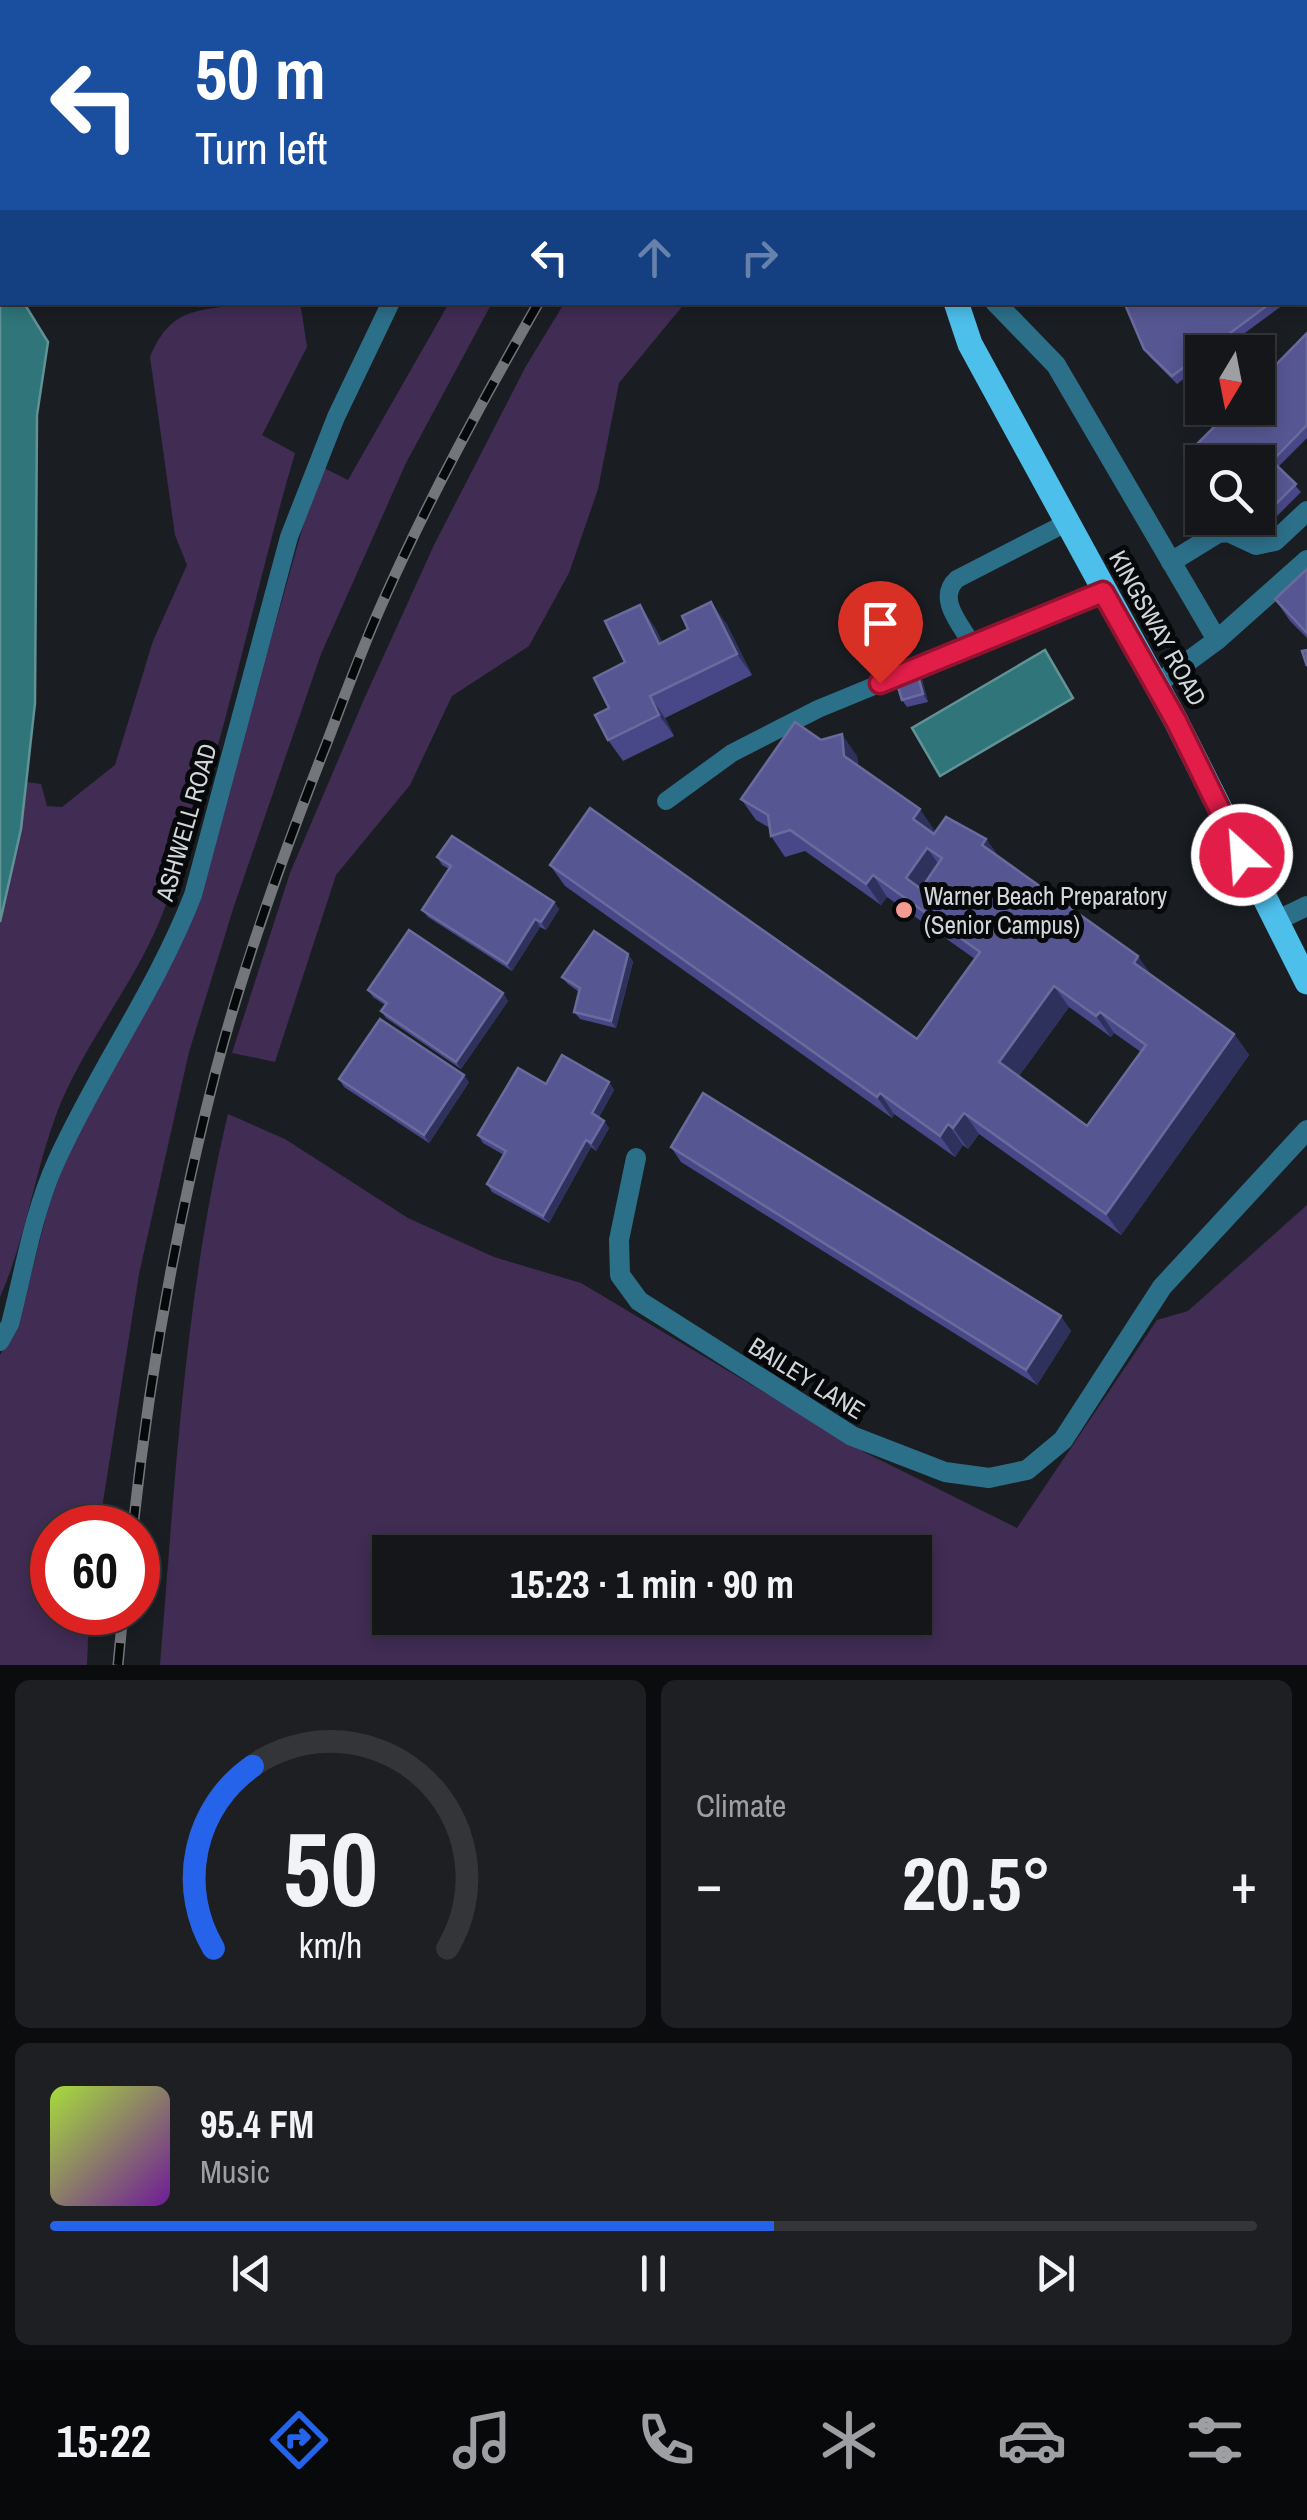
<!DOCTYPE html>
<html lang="en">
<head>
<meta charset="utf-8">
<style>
  :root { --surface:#14161a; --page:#1d1f23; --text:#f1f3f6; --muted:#9d9fa2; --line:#333539; --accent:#2563eb }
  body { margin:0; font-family:"Archivo Narrow",sans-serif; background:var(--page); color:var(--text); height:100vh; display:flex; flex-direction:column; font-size:38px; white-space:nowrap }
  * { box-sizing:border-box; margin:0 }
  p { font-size:32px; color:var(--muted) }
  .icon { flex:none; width:55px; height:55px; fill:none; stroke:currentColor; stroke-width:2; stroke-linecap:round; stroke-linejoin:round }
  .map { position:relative; height:1665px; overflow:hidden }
  .panel { display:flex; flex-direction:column; gap:15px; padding:15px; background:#0b0c0e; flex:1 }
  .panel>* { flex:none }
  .hud { position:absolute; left:0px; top:0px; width:1308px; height:305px; box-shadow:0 5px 15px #0003,0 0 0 2px var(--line); background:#1a4fa0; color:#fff; overflow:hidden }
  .needle { width:65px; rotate:190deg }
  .tools { position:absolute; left:1185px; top:335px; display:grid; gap:20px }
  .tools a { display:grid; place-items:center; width:90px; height:90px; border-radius:0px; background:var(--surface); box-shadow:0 5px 15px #0003,0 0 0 2px var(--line); font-size:50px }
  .speed { position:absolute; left:30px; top:1505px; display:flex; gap:20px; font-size:50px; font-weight:700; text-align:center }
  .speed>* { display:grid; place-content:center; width:130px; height:130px; border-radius:50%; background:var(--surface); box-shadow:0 5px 15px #0003,0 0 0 2px var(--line); line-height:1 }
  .speed .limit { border:15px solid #d22; background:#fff; color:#111 }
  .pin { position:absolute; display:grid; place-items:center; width:85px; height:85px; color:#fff; margin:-102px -42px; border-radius:50% 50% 50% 0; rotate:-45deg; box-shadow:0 0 10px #0007 }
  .pin .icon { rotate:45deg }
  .me { position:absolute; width:110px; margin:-55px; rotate:334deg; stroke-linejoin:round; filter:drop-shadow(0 0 8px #0008) }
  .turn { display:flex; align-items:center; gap:35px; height:210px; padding:0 30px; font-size:45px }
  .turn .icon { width:130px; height:130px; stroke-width:2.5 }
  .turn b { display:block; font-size:70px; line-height:85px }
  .lanes { display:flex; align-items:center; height:95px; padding:0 30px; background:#0003; justify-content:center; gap:50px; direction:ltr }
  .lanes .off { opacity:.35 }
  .big { font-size:75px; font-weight:700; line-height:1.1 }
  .panel .tile { flex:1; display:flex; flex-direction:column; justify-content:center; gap:15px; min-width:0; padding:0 35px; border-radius:15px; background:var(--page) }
  .panel .dial { align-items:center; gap:0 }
  .dial svg { height:260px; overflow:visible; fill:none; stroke:var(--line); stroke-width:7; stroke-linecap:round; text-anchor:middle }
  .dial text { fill:var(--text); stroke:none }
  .song { display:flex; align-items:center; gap:30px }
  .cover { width:120px; height:120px; border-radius:15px; background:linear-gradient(135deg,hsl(80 70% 55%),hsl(280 70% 35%)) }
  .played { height:10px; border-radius:5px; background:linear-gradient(90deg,var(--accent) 60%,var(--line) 60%) }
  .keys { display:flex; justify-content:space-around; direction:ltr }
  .heat { display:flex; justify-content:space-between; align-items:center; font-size:55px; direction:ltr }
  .panel .tiles { flex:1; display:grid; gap:15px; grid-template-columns:1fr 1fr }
  .tile:last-child { grid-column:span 2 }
  .trip { position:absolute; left:372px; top:1535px; width:560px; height:100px; border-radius:0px; background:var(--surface); box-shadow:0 5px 15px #0003,0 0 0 2px var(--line); font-weight:700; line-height:100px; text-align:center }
  .menu { display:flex; height:160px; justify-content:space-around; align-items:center; background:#08090a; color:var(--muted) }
  .menu .icon { width:70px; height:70px }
  .menu .on { color:var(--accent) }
  .menu b { font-size:45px; color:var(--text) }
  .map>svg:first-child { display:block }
</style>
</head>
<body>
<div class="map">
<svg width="1307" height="1665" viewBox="0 0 1307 1665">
  <rect width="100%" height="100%" fill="#1a1e23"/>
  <g fill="#412c54" fill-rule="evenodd">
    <polygon points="565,302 685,303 619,383 598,489 569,573 529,646 452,696 410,785 336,875 275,1062 232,1053 290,873 365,697 434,545 526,366"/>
    <path d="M248 303H296L301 308 307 347 262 435 295 453C249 609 221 769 160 920 132 988 82 1046 56 1115 34 1174 26 1239 0 1297V922L21 830 26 782 41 784 47 806 62 807 115 765 153 641 187 565 175 535 150 357C172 305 198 312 248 303Z"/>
    <polygon points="449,303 492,303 406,463 321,654 234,906 189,1052 139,1274 99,1527 52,1528 52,1612 89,1613 87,1665 0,1665 0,1355 19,1320 49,1205 75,1135 162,980 235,766 320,466 348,480"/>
    <path d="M228 1114 285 1139 408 1218 494 1257 581 1283 864 1452 1017 1528 1157 1320 1188 1311 1307 1205V1665H160C175 1482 185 1293 228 1114ZM390 1552H915V1618H390Z"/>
  </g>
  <g fill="#2f7579" stroke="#609296" stroke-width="2.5">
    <polygon points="0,246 2,302 24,303 48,342 37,415 35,703 21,829 0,922"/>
    <polygon points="1045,650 1073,698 940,776 912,728"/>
  </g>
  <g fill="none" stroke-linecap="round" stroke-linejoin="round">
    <g stroke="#2c6f89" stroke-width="18">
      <polyline points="233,0 235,2"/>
      <polyline points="403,2 406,0"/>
      <polyline points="518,2 521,0"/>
      <polyline points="608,2 610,0"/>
      <polyline points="0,98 2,99"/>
      <path d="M972 644C960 624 936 598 957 579L1066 523"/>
      <polyline points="666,801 732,753 818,709 1103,592"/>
      <path d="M0 1342 10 1324C24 1270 33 1213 56 1162 98 1069 156 990 193 895L289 537 336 417 391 302"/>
    </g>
    <g stroke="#2c6f89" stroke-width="20">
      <polyline points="1282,2 1284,0"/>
      <polyline points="1305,216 1307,217"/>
      <polyline points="995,302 1056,365 1217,640"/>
      <polyline points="1171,562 1218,533 1228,532 1256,545 1275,541 1307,511"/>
      <polyline points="1156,685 1217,640 1307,560"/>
      <polyline points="1274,922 1307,906"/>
      <polyline points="636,1158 619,1240 620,1275 639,1301 852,1436 945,1472 989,1478 1027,1470 1063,1440 1162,1287 1307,1130"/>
    </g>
    <g stroke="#4dbfeb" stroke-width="25">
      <polyline points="988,2 990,0"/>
      <polyline points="956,302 970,344 1176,721 1307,982"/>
    </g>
    <defs>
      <g id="rail">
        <polyline points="726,2 728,0"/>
        <path d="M133 1528C149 1376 177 1222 215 1074 244 962 284 852 326 745 345 695 363 645 385 597 430 496 484 398 539 302"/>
        <polyline points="118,1665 123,1612"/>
      </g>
    </defs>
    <use href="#rail" stroke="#73767a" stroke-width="11"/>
    <use href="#rail" stroke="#06080a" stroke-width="8" stroke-dasharray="22" stroke-linecap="butt"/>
  </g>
  <g fill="#484889" fill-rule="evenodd">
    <polygon points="5,0 68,0 66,2 7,2"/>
    <polygon points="1124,302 1287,302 1219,352 1202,352 1202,365 1177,384 1150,357 1144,349"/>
    <polygon points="1307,333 1307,438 1278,467 1301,492 1268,525 1258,514 1258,462 1205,462 1193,448"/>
    <polygon points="1307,569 1307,638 1290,621 1275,599"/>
    <polygon points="726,623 752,675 665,718 674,736 623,761 608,740 625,662 654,626 662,642"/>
    <polygon points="920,672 928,702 907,707 902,700"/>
    <path d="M821 740 857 756 858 765 935 831 933 833 986 839 998 856 1153 976 1234 1034 1249 1055 1121 1235 979 1134 968 1149 963 1145 955 1157 894 1114 892 1118 565 886 550 865 917 1039 975 959 887 897 881 905 805 851 785 857 771 836 770 828 756 820 741 799ZM1069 1007 1111 1037 1114 1033 1141 1052 1087 1126 1019 1076Z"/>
    <polygon points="437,857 554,902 559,909 546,930 540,927 512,971 428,917 422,910 449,869 442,865"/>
    <polygon points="628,954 633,962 616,1028 580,1019 574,1012 579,992 568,984 562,977"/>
    <polygon points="368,990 503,993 508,1001 461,1069 386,1018 381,1011 385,1005 373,997"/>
    <polygon points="339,1079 469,1082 429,1143 344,1087"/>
    <polygon points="609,1082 614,1090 599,1117 604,1121 609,1128 596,1151 591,1147 549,1223 492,1192 487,1184 504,1155 483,1143 478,1135 546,1084"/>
    <polygon points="671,1147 1071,1331 1037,1385 681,1162"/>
  </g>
  <g fill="#2f315d">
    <polygon points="365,0 380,0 377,2 366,2"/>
    <polygon points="711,602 726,623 752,675 737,654"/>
    <polygon points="640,605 654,626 674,665 659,644"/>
    <polygon points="915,665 920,672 928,702 923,694"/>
    <polygon points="650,696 665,718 674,736 659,715"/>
    <polygon points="842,734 857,756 859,777 844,756"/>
    <polygon points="920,809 935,831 928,840 913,819"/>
    <polygon points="986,839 1001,860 982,845"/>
    <polygon points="927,848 942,869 921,899 906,878"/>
    <polygon points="873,875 887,897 881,905 866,884"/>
    <polygon points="554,902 559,909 546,930 541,922"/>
    <polygon points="535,919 540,927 512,971 507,964"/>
    <polygon points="628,954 633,962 616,1028 611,1021"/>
    <polygon points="1138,956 1153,977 1134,963"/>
    <polygon points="1054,986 1069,1007 1014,1083 999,1062"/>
    <polygon points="503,993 508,1001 461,1069 456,1062"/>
    <polygon points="1100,1012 1114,1033 1111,1037 1096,1016"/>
    <polygon points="1234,1034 1249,1055 1121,1235 1106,1214"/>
    <polygon points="464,1075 469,1082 429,1143 424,1135"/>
    <polygon points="609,1082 614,1090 597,1120 592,1113"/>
    <polygon points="880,1093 894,1114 892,1118 877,1097"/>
    <polygon points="964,1113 979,1134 968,1149 953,1128"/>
    <polygon points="604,1121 609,1128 596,1151 591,1143"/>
    <polygon points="948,1124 963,1145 955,1157 940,1136"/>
    <polygon points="586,1140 591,1147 549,1223 543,1216"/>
    <polygon points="1061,1316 1071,1331 1037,1385 1026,1370"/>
  </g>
  <g fill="#565792" stroke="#6a6b9d" stroke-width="2.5" fill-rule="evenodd">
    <polygon points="7,0 43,0 40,2 10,2"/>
    <polygon points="425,0 485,0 482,2 423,2"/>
    <polygon points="1131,0 1211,0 1209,2 1129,2"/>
    <polygon points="1307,18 1307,117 1305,120 1305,20"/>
    <polygon points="1124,302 1272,302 1172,376 1144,349"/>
    <polygon points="1307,333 1307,425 1272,461 1296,484 1263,517 1258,512 1258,462 1207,462 1193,448 1233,408 1258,408 1258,383"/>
    <polygon points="1307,569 1307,633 1275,599"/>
    <polygon points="711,602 737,654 650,696 659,715 608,740 595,715 609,708 594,678 625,662 605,621 640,605 659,644 688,629 682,616"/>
    <polygon points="1307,650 1307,666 1302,651"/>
    <polygon points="915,665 923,694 902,700 893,671"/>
    <path d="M795 722 821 740 842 734 844 756 920 809 913 819 934 834 946 817 986 839 982 845 1138 956 1134 963 1234 1034 1106 1214 964 1113 953 1128 948 1124 940 1136 880 1093 877 1097 550 865 590 808 917 1039 980 952 873 875 866 884 790 830 771 836 768 815 741 799ZM927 848 942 858 921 889 906 878ZM1054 986 1096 1016 1100 1012 1146 1045 1087 1126 999 1062Z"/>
    <polygon points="452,836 554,902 541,922 535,919 507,964 422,910 451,866 437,857"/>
    <polygon points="409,930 503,993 456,1062 381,1011 387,1003 368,990"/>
    <polygon points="594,931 628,954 611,1021 574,1012 580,988 562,977"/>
    <polygon points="380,1019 464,1075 424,1135 339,1079"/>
    <polygon points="562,1055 609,1082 592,1113 604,1121 591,1143 586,1140 543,1216 487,1184 506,1151 478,1135 518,1068 546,1084"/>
    <polygon points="703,1093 1061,1316 1026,1370 671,1147"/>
  </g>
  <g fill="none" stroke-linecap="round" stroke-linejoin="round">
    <defs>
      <polyline id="route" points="880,683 1103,592 1176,721 1242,855"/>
    </defs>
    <use href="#route" stroke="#92132f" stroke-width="25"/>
    <use href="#route" stroke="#e11d48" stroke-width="18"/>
  </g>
  <circle fill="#f59c92" stroke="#06080a" stroke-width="4" cx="904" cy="910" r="10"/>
  <g text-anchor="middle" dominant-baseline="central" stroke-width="10" stroke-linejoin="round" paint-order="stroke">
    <g font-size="25" fill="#d3d6d9" stroke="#06080a">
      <text transform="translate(1158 628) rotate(61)">KINGSWAY ROAD</text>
      <text transform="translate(186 822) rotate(-74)">ASHWELL ROAD</text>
      <text transform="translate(807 1378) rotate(32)">BAILEY LANE</text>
    </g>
    <g font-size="25" fill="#d3d6d9" stroke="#06080a" text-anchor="start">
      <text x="924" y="896">Warner Beach Preparatory<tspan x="924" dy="29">(Senior Campus)</tspan></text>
    </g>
  </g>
</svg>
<div class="tools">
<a><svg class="needle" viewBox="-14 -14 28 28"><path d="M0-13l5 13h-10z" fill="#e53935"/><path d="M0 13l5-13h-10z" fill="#9d9fa2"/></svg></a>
<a><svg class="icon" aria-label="search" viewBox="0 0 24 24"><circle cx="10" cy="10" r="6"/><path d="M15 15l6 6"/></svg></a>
</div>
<div class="speed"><div class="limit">60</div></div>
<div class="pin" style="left:880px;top:683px;background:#d93025"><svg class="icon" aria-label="arrive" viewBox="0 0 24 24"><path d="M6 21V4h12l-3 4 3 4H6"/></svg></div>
<svg class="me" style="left:1242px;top:855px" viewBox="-20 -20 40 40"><circle r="17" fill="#e11d48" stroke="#fff" stroke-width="3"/><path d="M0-11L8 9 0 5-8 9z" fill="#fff"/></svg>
<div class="trip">15:23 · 1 min · 90 m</div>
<div class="hud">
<div class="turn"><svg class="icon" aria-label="left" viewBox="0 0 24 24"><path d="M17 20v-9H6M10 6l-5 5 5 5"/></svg><div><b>50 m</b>Turn left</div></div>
<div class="lanes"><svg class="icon" aria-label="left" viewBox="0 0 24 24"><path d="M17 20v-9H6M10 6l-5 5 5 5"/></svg><svg class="icon off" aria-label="ahead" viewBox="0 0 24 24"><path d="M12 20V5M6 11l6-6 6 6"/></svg><svg class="icon off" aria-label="right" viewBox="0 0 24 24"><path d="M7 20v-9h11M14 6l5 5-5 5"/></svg></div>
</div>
</div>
<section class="panel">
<div class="tiles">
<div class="tile dial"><svg viewBox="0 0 100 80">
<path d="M14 69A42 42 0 1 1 86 69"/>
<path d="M14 69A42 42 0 0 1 26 13" stroke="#2563eb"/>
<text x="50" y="56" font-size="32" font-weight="700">50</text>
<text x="50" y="72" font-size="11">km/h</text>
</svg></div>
<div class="tile"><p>Climate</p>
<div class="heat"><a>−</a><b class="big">20.5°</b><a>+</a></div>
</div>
<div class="tile">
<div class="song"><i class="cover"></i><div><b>95.4 FM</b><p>Music</p></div></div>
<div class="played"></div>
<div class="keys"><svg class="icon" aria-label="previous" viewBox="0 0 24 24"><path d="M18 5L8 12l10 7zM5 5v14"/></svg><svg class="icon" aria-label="pause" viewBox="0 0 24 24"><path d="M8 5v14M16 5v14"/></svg><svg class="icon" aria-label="next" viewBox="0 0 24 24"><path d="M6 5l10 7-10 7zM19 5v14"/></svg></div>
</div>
</div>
</section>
<nav class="menu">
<b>15:22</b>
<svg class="icon on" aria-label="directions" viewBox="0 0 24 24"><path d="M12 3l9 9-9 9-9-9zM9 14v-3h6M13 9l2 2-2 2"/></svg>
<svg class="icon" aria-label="music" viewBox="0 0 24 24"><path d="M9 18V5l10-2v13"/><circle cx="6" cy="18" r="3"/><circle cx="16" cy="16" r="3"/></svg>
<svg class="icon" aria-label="phone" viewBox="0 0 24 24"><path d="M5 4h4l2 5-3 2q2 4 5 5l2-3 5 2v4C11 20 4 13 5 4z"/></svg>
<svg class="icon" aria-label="climate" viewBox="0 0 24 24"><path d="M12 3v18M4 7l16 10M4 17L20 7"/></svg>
<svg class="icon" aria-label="car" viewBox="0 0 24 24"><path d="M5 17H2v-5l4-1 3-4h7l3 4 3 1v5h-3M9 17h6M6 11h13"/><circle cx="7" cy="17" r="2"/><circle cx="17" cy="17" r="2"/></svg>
<svg class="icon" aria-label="filters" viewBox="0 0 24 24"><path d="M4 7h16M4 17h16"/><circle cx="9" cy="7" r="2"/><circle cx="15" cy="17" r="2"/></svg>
</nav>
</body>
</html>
